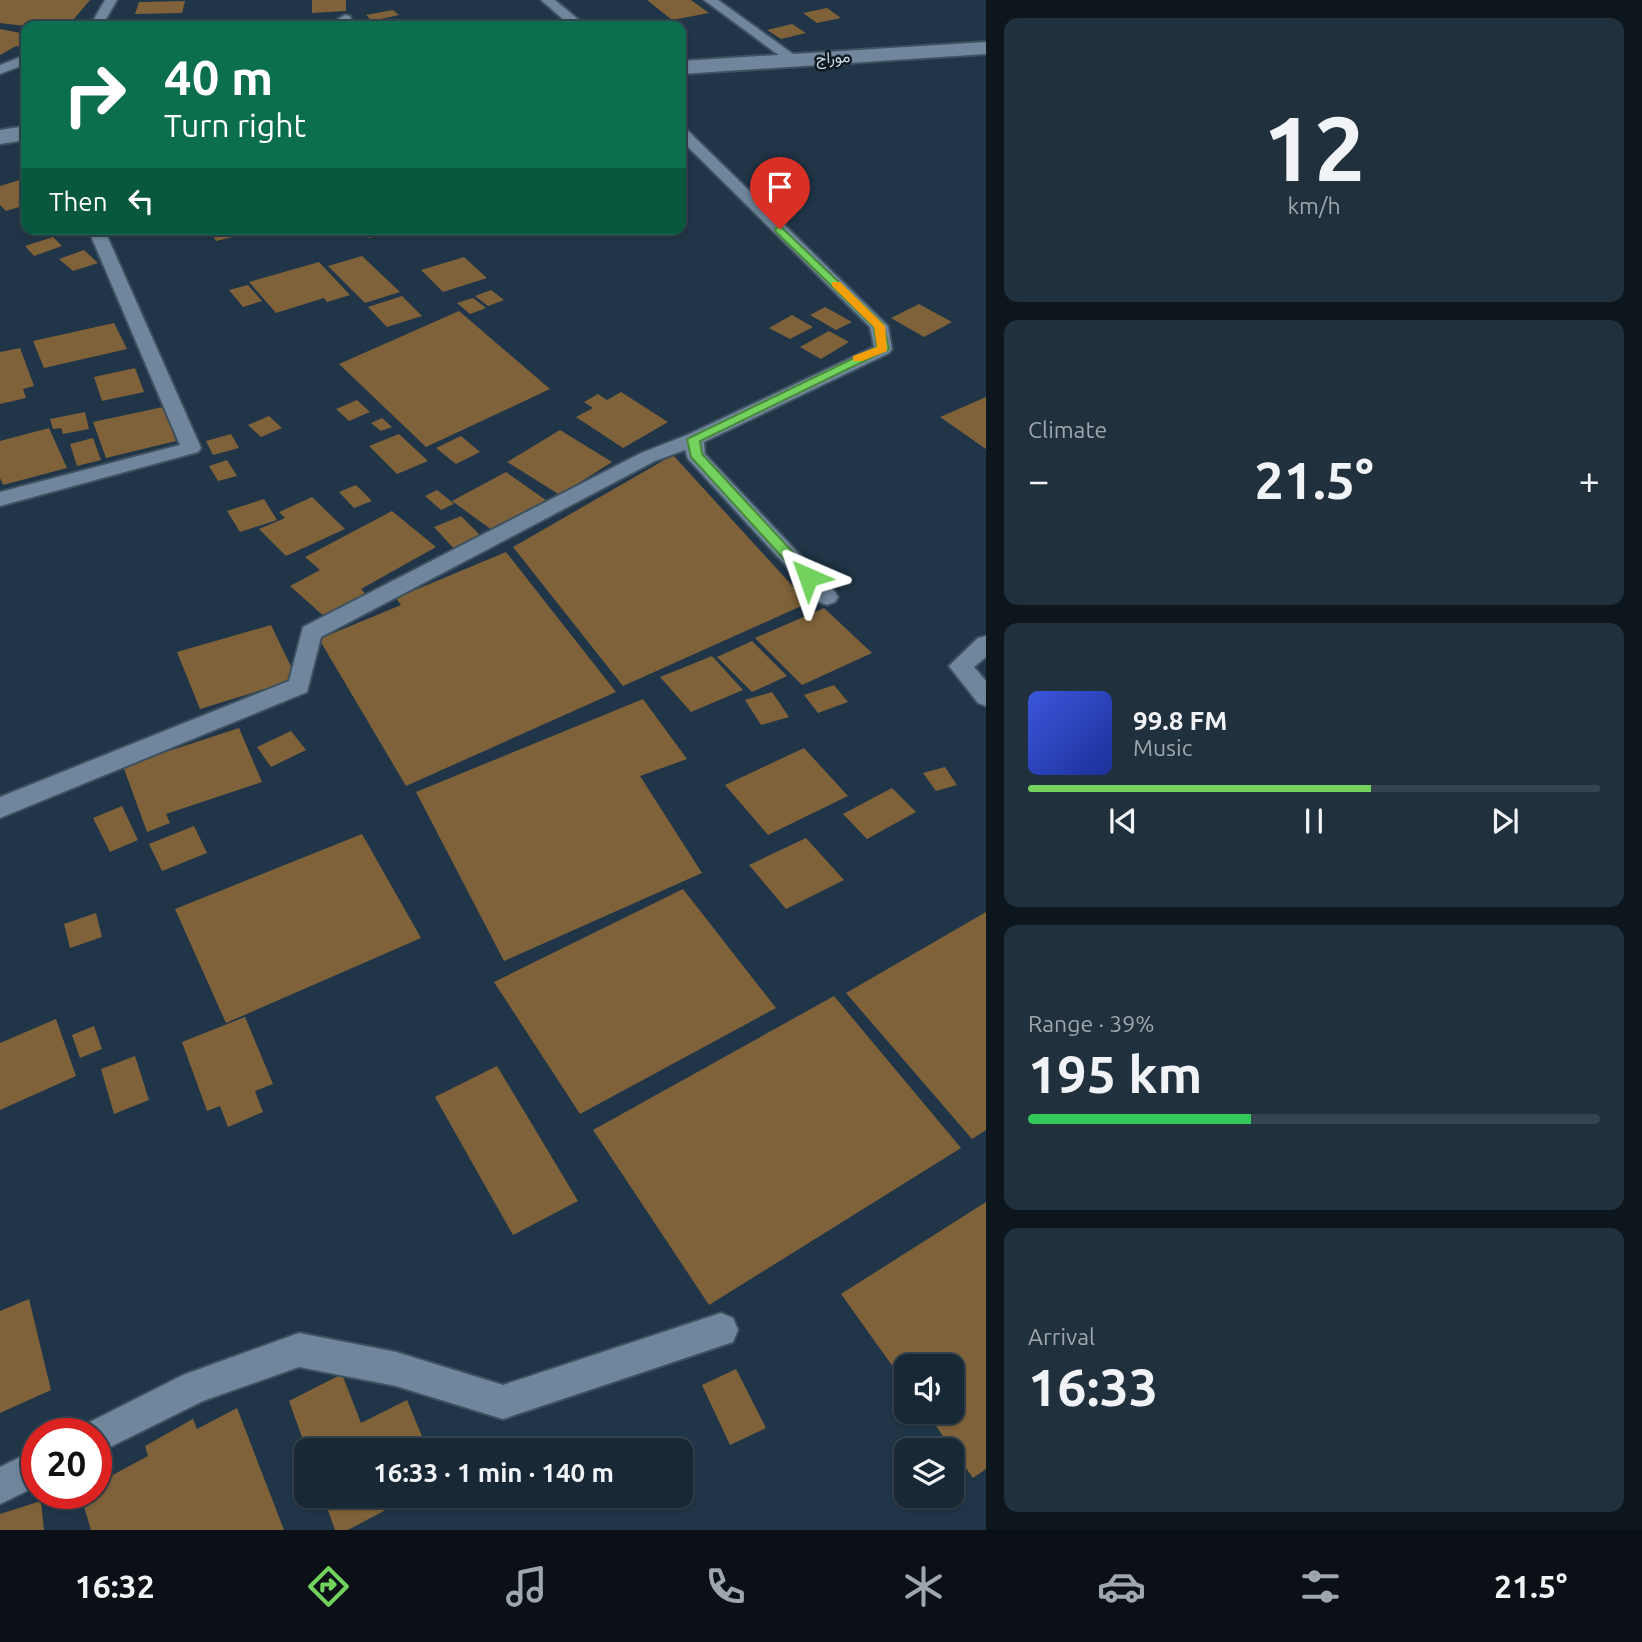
<!DOCTYPE html>
<html lang="en">
<head>
<meta charset="utf-8">
<style>
  :root { --surface:#182835; --page:#21303d; --text:#f1f3f6; --muted:#9fa6ad; --line:#364450; --accent:#72d25d }
  body { margin:0; font-family:Ubuntu,Vazirmatn,sans-serif; background:var(--page); color:var(--text); height:100vh; display:flex; flex-direction:column; font-size:26px; white-space:nowrap }
  * { box-sizing:border-box; margin:0 }
  p { font-size:23px; color:var(--muted) }
  .icon { flex:none; width:38px; height:38px; fill:none; stroke:currentColor; stroke-width:2; stroke-linecap:round; stroke-linejoin:round }
  .map { position:relative; flex:1; overflow:hidden }
  .panel { display:flex; flex-direction:column; gap:18px; padding:18px; background:#0d161d; width:656px }
  .panel>* { flex:none }
  .top-card { position:absolute; left:21px; top:21px; width:665px; height:214px; border-radius:14px; box-shadow:0 2px 5px #0004,0 0 0 2px var(--line); background:#0b6e4f; color:#fff; overflow:hidden }
  .fabs { position:absolute; left:894px; top:1354px; display:grid; gap:14px }
  .fabs a { display:grid; place-items:center; width:70px; height:70px; border-radius:14px; background:var(--surface); box-shadow:0 2px 5px #0004,0 0 0 2px var(--line); font-size:35px }
  .speed { position:absolute; left:21px; top:1418px; display:flex; gap:14px; font-size:35px; font-weight:700; text-align:center }
  .speed>* { display:grid; place-content:center; width:91px; height:91px; border-radius:50%; background:var(--surface); box-shadow:0 2px 5px #0004,0 0 0 2px var(--line); line-height:1 }
  .speed .limit { border:10px solid #d22; background:#fff; color:#111 }
  .pin { position:absolute; display:grid; place-items:center; width:60px; height:60px; color:#fff; margin:-72px -30px; border-radius:50% 50% 50% 0; rotate:-45deg; box-shadow:0 0 7px #0007 }
  .pin .icon { rotate:45deg }
  .me { position:absolute; width:77px; margin:-38px; rotate:317deg; stroke-linejoin:round; filter:drop-shadow(0 0 5px #0008) }
  .turn { display:flex; align-items:center; gap:24px; height:147px; padding:0 28px; font-size:32px }
  .turn .icon { width:91px; height:91px; stroke-width:2.5 }
  .turn b { display:block; font-size:49px; line-height:60px }
  .then { display:flex; align-items:center; height:66px; padding:0 28px; background:#0003; gap:14px; font-size:26px }
  .big { font-size:52px; font-weight:600; line-height:1.1 }
  .panel .card { flex:1; display:flex; flex-direction:column; justify-content:center; gap:10px; min-width:0; padding:0 24px; border-radius:14px; background:var(--page) }
  .panel .dial { align-items:center; gap:0 }
  .dial b { font-size:91px; line-height:1 }
  .song { display:flex; align-items:center; gap:21px }
  .cover { width:84px; height:84px; border-radius:10px; background:linear-gradient(135deg,hsl(230 70% 55%),hsl(230 70% 35%)) }
  .played { height:7px; border-radius:4px; background:linear-gradient(90deg,var(--accent) 60%,var(--line) 60%) }
  .keys { display:flex; justify-content:space-around; direction:ltr }
  .heat { display:flex; justify-content:space-between; align-items:center; font-size:38px; direction:ltr }
  .charge { height:10px; border-radius:5px; background:linear-gradient(90deg,#34c759 39%,var(--line) 0) }
  .trip { position:absolute; left:294px; top:1438px; width:399px; height:70px; border-radius:14px; background:var(--surface); box-shadow:0 2px 5px #0004,0 0 0 2px var(--line); font-weight:600; line-height:70px; text-align:center }
  .tab-bar { display:flex; height:112px; justify-content:space-around; align-items:center; background:#0a1015; color:var(--muted) }
  .tab-bar .icon { width:49px; height:49px }
  .tab-bar .selected { color:var(--accent) }
  .tab-bar b { font-size:32px; color:var(--text) }
  main { display:flex; flex:1; min-height:0 }
  .map>svg:first-child { display:block }
</style>
</head>
<body>
<main>
<div class="map">
<svg width="986" height="1530" viewBox="0 0 986 1530">
  <rect width="100%" height="100%" fill="#203547"/>
  <g fill="#7f6239">
    <polygon points="0,0 90,0 68,26 25,26 0,23"/>
    <polygon points="312,0 346,0 346,11 312,13"/>
    <polygon points="647,0 691,0 709,13 672,20"/>
    <polygon points="185,1 182,13 135,14 139,2"/>
    <polygon points="827,8 841,18 817,23 803,13"/>
    <polygon points="393,10 399,15 372,21 366,15"/>
    <polygon points="792,24 806,33 781,39 767,30"/>
    <polygon points="0,29 26,34 26,48 16,46 0,55"/>
    <polygon points="26,178 26,205 6,211 0,205 0,186"/>
    <polygon points="31,229 60,229 60,230 35,236"/>
    <polygon points="209,229 237,229 241,235 216,241"/>
    <polygon points="360,229 396,229 396,230 369,238"/>
    <polygon points="53,237 62,246 34,256 25,246"/>
    <polygon points="84,250 98,263 73,271 59,259"/>
    <polygon points="362,256 400,292 365,303 328,266"/>
    <polygon points="464,257 487,278 443,292 421,270"/>
    <polygon points="319,262 350,295 327,302 324,298 276,313 249,282"/>
    <polygon points="248,285 262,301 243,307 229,290"/>
    <polygon points="491,290 504,300 488,306 475,296"/>
    <polygon points="402,296 422,316 387,327 368,307"/>
    <polygon points="473,298 486,308 470,314 457,303"/>
    <polygon points="919,304 952,322 924,337 891,318"/>
    <polygon points="825,307 852,322 836,330 810,315"/>
    <polygon points="459,311 550,389 426,447 339,364"/>
    <polygon points="792,315 813,327 790,339 769,328"/>
    <polygon points="114,323 127,349 44,368 33,341"/>
    <polygon points="829,331 849,342 821,359 800,347"/>
    <polygon points="20,348 34,386 23,389 26,398 0,404 0,352"/>
    <polygon points="135,368 144,392 102,401 94,377"/>
    <polygon points="621,392 668,422 623,448 576,417 593,408 584,402 598,394 607,400"/>
    <polygon points="986,397 986,449 940,417"/>
    <polygon points="357,400 370,412 349,421 336,409"/>
    <polygon points="163,407 176,441 106,458 93,422"/>
    <polygon points="85,412 89,429 63,434 61,428 53,429 50,419"/>
    <polygon points="269,416 282,428 261,437 248,425"/>
    <polygon points="382,418 392,427 381,431 371,423"/>
    <polygon points="49,428 67,468 3,485 0,478 0,441"/>
    <polygon points="560,430 612,462 560,495 507,462"/>
    <polygon points="231,434 239,448 213,455 206,441"/>
    <polygon points="399,434 428,461 397,474 369,446"/>
    <polygon points="461,436 480,452 456,464 436,448"/>
    <polygon points="93,438 101,460 77,466 70,444"/>
    <polygon points="673,455 808,603 623,686 513,547"/>
    <polygon points="227,460 237,476 218,481 209,466"/>
    <polygon points="506,472 550,503 496,533 452,501"/>
    <polygon points="356,485 372,501 354,508 339,492"/>
    <polygon points="437,490 452,502 454,504 441,510 425,496"/>
    <polygon points="312,497 345,529 286,556 259,529 285,518 279,512"/>
    <polygon points="264,499 277,520 240,532 227,511"/>
    <polygon points="392,511 436,547 361,589 367,595 326,618 290,586 320,570 305,557"/>
    <polygon points="461,516 485,540 457,552 434,527"/>
    <polygon points="506,552 616,692 406,786 319,639 401,605 396,598"/>
    <polygon points="824,608 872,653 802,685 755,638"/>
    <polygon points="271,625 297,679 200,709 177,652"/>
    <polygon points="752,641 787,676 752,692 717,657"/>
    <polygon points="712,656 743,690 691,712 660,677"/>
    <polygon points="834,685 848,702 818,713 804,695"/>
    <polygon points="772,692 789,717 761,725 745,700"/>
    <polygon points="643,699 687,759 640,776 702,873 504,961 416,792"/>
    <polygon points="239,728 262,782 166,814 170,823 147,832 123,766"/>
    <polygon points="291,731 306,750 271,767 257,747"/>
    <polygon points="804,748 848,796 768,835 725,785"/>
    <polygon points="945,767 957,785 936,791 923,773"/>
    <polygon points="892,788 916,812 867,839 843,814"/>
    <polygon points="122,806 138,840 110,852 93,818"/>
    <polygon points="194,826 207,853 162,871 149,844"/>
    <polygon points="362,834 421,938 226,1023 175,909"/>
    <polygon points="806,838 844,880 786,909 749,865"/>
    <polygon points="683,889 776,1008 580,1114 494,982"/>
    <polygon points="986,912 986,1130 972,1139 846,993"/>
    <polygon points="96,913 102,937 70,948 64,924"/>
    <polygon points="834,996 961,1148 709,1305 593,1130"/>
    <polygon points="245,1017 273,1084 255,1091 263,1112 228,1127 220,1106 207,1111 182,1042"/>
    <polygon points="56,1019 76,1076 0,1110 0,1043"/>
    <polygon points="94,1026 102,1049 80,1058 72,1035"/>
    <polygon points="135,1056 149,1100 114,1114 101,1069"/>
    <polygon points="497,1066 578,1201 513,1235 435,1097"/>
    <polygon points="986,1202 986,1469 973,1478 926,1412 952,1412 952,1367 906,1367 906,1385 841,1294"/>
    <polygon points="29,1299 51,1390 0,1413 0,1311"/>
    <polygon points="736,1369 766,1428 730,1445 702,1385"/>
    <polygon points="342,1374 361,1423 407,1400 428,1451 307,1451 289,1401"/>
    <polygon points="237,1408 284,1530 91,1530 80,1493 96,1493 96,1484 148,1456 145,1446 193,1419 197,1429"/>
    <polygon points="323,1496 412,1496 348,1530 335,1530"/>
    <polygon points="41,1501 44,1530 0,1530 0,1514"/>
  </g>
  <g fill="none" stroke-linecap="round" stroke-linejoin="round">
    <defs>
      <g id="lane">
        <polygon points="105,0 117,0 102,26 90,26"/>
        <polygon points="541,0 555,0 586,26 571,26"/>
        <polygon points="704,0 718,0 800,59 798,62 788,62"/>
        <polygon points="345,15 350,16 353,26 341,26 338,19"/>
        <polygon points="26,55 26,64 0,74 0,65"/>
        <polygon points="681,128 686,129 888,326 892,349 889,353 704,442 705,454 835,592 838,597 835,602 827,605 819,602 688,459 685,450 655,461 321,637 307,692 0,818 0,797 289,681 303,627 641,453 687,435 874,347 870,327 681,140"/>
        <polygon points="88,229 104,229 201,448 198,452 0,506 0,492 180,445"/>
        <polygon points="986,636 986,657 974,667 986,681 986,706 978,703 949,666 978,638"/>
        <polygon points="721,1313 733,1318 738,1330 733,1342 503,1419 396,1386 299,1367 203,1401 96,1454 96,1433 80,1433 84,1425 183,1375 299,1333 396,1352 503,1385"/>
        <polygon points="37,1449 37,1486 0,1504 0,1467"/>
      </g>
      <g id="secondary">
        <polygon points="986,42 986,54 681,74 681,61"/>
        <polygon points="26,126 26,140 0,144 0,130"/>
      </g>
    </defs>
    <use href="#lane" stroke="#3e5160" stroke-width="4"/>
    <use href="#secondary" stroke="#3e5160" stroke-width="4"/>
    <use href="#lane" fill="#6f869c" fill-rule="evenodd"/>
    <use href="#secondary" fill="#6f869c" fill-rule="evenodd"/>
  </g>
  <polygon fill="#72d25d" stroke="#4a883c" stroke-width="2" points="780,226 883,324 889,349 700,441 702,454 813,574 815,577 808,582 803,580 691,457 687,439 877,347 874,327 776,232 775,229"/>
  <polygon fill="#f59e0b" points="832,282 840,282 885,326 887,351 862,361 853,361 853,356 877,347 874,327 832,286"/>
  <g text-anchor="middle" dominant-baseline="central" stroke-width="5" stroke-linejoin="round" paint-order="stroke">
    <g font-size="16" fill="#ccd8e4" stroke="#121b24">
      <text transform="translate(833 57) rotate(-3)">موراج</text>
    </g>
  </g>
</svg>
<div class="fabs">
<a><svg class="icon" aria-label="sound" viewBox="0 0 24 24"><path d="M4 9h4l5-4v14l-5-4H4zM17 9q2 3 0 6"/></svg></a>
<a><svg class="icon" aria-label="layers" viewBox="0 0 24 24"><path d="M12 4l9 5-9 5-9-5zM3 14l9 5 9-5"/></svg></a>
</div>
<div class="speed"><div class="limit">20</div></div>
<div class="pin" style="left:780px;top:229px;background:#d93025"><svg class="icon" aria-label="arrive" viewBox="0 0 24 24"><path d="M6 21V4h12l-3 4 3 4H6"/></svg></div>
<svg class="me" style="left:808px;top:577px" viewBox="-20 -20 40 40"><path d="M0-17L14 15 0 8-14 15z" fill="#72d25d" stroke="#fff" stroke-width="4"/></svg>
<div class="trip">16:33 · 1 min · 140 m</div>
<div class="top-card">
<div class="turn"><svg class="icon" aria-label="right" viewBox="0 0 24 24"><path d="M7 20v-9h11M14 6l5 5-5 5"/></svg><div><b>40 m</b>Turn right</div></div>
<div class="then">Then<svg class="icon" aria-label="left" viewBox="0 0 24 24"><path d="M17 20v-9H6M10 6l-5 5 5 5"/></svg></div>
</div>
</div>
<section class="panel">
<div class="card dial"><b>12</b><p>km/h</p></div>
<div class="card"><p>Climate</p>
<div class="heat"><a>−</a><b class="big">21.5°</b><a>+</a></div>
</div>
<div class="card">
<div class="song"><i class="cover"></i><div><b>99.8 FM</b><p>Music</p></div></div>
<div class="played"></div>
<div class="keys"><svg class="icon" aria-label="previous" viewBox="0 0 24 24"><path d="M18 5L8 12l10 7zM5 5v14"/></svg><svg class="icon" aria-label="pause" viewBox="0 0 24 24"><path d="M8 5v14M16 5v14"/></svg><svg class="icon" aria-label="next" viewBox="0 0 24 24"><path d="M6 5l10 7-10 7zM19 5v14"/></svg></div>
</div>
<div class="card"><p>Range · 39%</p><b class="big">195 km</b><div class="charge"></div></div>
<div class="card"><p>Arrival</p><b class="big">16:33</b></div>
</section>
</main>
<nav class="tab-bar">
<b>16:32</b>
<svg class="icon selected" aria-label="directions" viewBox="0 0 24 24"><path d="M12 3l9 9-9 9-9-9zM9 14v-3h6M13 9l2 2-2 2"/></svg>
<svg class="icon" aria-label="music" viewBox="0 0 24 24"><path d="M9 18V5l10-2v13"/><circle cx="6" cy="18" r="3"/><circle cx="16" cy="16" r="3"/></svg>
<svg class="icon" aria-label="phone" viewBox="0 0 24 24"><path d="M5 4h4l2 5-3 2q2 4 5 5l2-3 5 2v4C11 20 4 13 5 4z"/></svg>
<svg class="icon" aria-label="climate" viewBox="0 0 24 24"><path d="M12 3v18M4 7l16 10M4 17L20 7"/></svg>
<svg class="icon" aria-label="car" viewBox="0 0 24 24"><path d="M5 17H2v-5l4-1 3-4h7l3 4 3 1v5h-3M9 17h6M6 11h13"/><circle cx="7" cy="17" r="2"/><circle cx="17" cy="17" r="2"/></svg>
<svg class="icon" aria-label="filters" viewBox="0 0 24 24"><path d="M4 7h16M4 17h16"/><circle cx="9" cy="7" r="2"/><circle cx="15" cy="17" r="2"/></svg>
<b>21.5°</b>
</nav>
</body>
</html>
